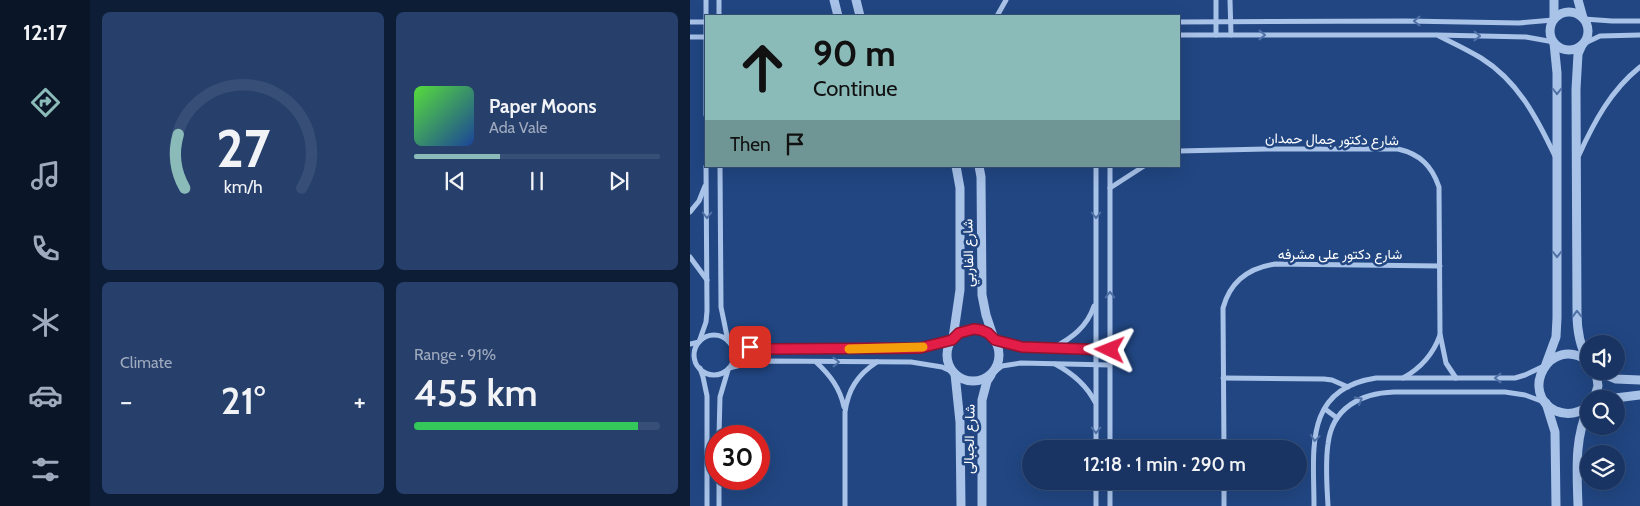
<!DOCTYPE html>
<html lang="en">
<head>
<meta charset="utf-8">
<style>
  :root { --surface:#193462; --page:#263f6b; --text:#f1f3f6; --muted:#9faabe; --line:#374f77; --accent:#8bbbb9 }
  body { margin:0; font-family:Cabin,Vazirmatn,sans-serif; background:var(--page); color:var(--text); height:100vh; display:flex; flex-direction:column; font-size:19px; white-space:nowrap }
  * { box-sizing:border-box; margin:0 }
  p { font-size:16px; color:var(--muted) }
  .icon { flex:none; width:28px; height:28px; fill:none; stroke:currentColor; stroke-width:2; stroke-linecap:round; stroke-linejoin:round }
  .map { position:relative; flex:1; overflow:hidden }
  .sheet { display:flex; flex-direction:column; gap:12px; padding:12px; background:#0e1d36; width:600px }
  .sheet>* { flex:none }
  .hud { position:absolute; left:15px; top:15px; width:475px; height:152px; border-radius:0px; box-shadow:0 5px 20px #0002,0 0 0 1px var(--line); background:#8bbbb9; color:#111; overflow:hidden }
  .controls { position:absolute; left:890px; top:335px; display:grid; gap:10px }
  .controls a { display:grid; place-items:center; width:45px; height:45px; border-radius:50%; background:var(--surface); box-shadow:0 5px 20px #0002,0 0 0 1px var(--line); font-size:25px }
  .speed { position:absolute; left:15px; top:425px; display:flex; gap:10px; font-size:25px; font-weight:700; text-align:center }
  .speed>* { display:grid; place-content:center; width:65px; height:65px; border-radius:50%; background:var(--surface); box-shadow:0 5px 20px #0002,0 0 0 1px var(--line); line-height:1 }
  .speed .limit { border:8px solid #d22; background:#fff; color:#111 }
  .pin { position:absolute; display:grid; place-items:center; width:42px; height:42px; color:#fff; margin:-21px; border-radius:10px; box-shadow:0 2px 8px #0006 }
  .me { position:absolute; width:55px; margin:-28px; rotate:272deg; stroke-linejoin:round; filter:drop-shadow(0 0 4px #0008) }
  .turn { display:flex; align-items:center; gap:18px; height:105px; padding:0 25px; font-size:22px }
  .turn .icon { width:65px; height:65px; stroke-width:2.5 }
  .turn b { display:block; font-size:35px; line-height:42px }
  .then { display:flex; align-items:center; height:48px; padding:0 25px; background:#0003; gap:10px; font-size:19px }
  .big { font-size:38px; font-weight:600; line-height:1.1 }
  .sheet .tile { flex:1; display:flex; flex-direction:column; justify-content:center; gap:8px; min-width:0; padding:0 18px; border-radius:8px; background:var(--page) }
  .sheet .dial { align-items:center; gap:0 }
  .dial svg { height:130px; overflow:visible; fill:none; stroke:var(--line); stroke-width:7; stroke-linecap:round; text-anchor:middle }
  .dial text { fill:var(--text); stroke:none }
  .song { display:flex; align-items:center; gap:15px }
  .cover { width:60px; height:60px; border-radius:8px; background:linear-gradient(135deg,hsl(110 70% 55%),hsl(220 70% 35%)) }
  .played { height:5px; border-radius:2px; background:linear-gradient(90deg,var(--accent) 35%,var(--line) 35%) }
  .keys { display:flex; justify-content:space-around; direction:ltr }
  .heat { display:flex; justify-content:space-between; align-items:center; font-size:28px; direction:ltr }
  .charge { height:8px; border-radius:4px; background:linear-gradient(90deg,#34c759 91%,var(--line) 0) }
  .sheet .tiles { flex:1; display:grid; gap:12px; grid-template-columns:repeat(2,1fr) }
  .trip { position:absolute; left:332px; top:440px; width:285px; height:50px; border-radius:25px; background:var(--surface); box-shadow:0 5px 20px #0002,0 0 0 1px var(--line); font-weight:600; line-height:50px; text-align:center }
  main { display:flex; flex:1; min-height:0 }
  .tabs { display:flex; flex-direction:column; width:90px; justify-content:space-around; align-items:center; background:#0a1527; color:var(--muted) }
  .tabs .icon { width:35px; height:35px }
  .tabs .current { color:var(--accent) }
  .tabs b { font-size:22px; color:var(--text) }
  .map>svg:first-child { display:block }
</style>
</head>
<body>
<main>
<nav class="tabs">
<b>12:17</b>
<svg class="icon current" aria-label="directions" viewBox="0 0 24 24"><path d="M12 3l9 9-9 9-9-9zM9 14v-3h6M13 9l2 2-2 2"/></svg>
<svg class="icon" aria-label="music" viewBox="0 0 24 24"><path d="M9 18V5l10-2v13"/><circle cx="6" cy="18" r="3"/><circle cx="16" cy="16" r="3"/></svg>
<svg class="icon" aria-label="phone" viewBox="0 0 24 24"><path d="M5 4h4l2 5-3 2q2 4 5 5l2-3 5 2v4C11 20 4 13 5 4z"/></svg>
<svg class="icon" aria-label="climate" viewBox="0 0 24 24"><path d="M12 3v18M4 7l16 10M4 17L20 7"/></svg>
<svg class="icon" aria-label="car" viewBox="0 0 24 24"><path d="M5 17H2v-5l4-1 3-4h7l3 4 3 1v5h-3M9 17h6M6 11h13"/><circle cx="7" cy="17" r="2"/><circle cx="17" cy="17" r="2"/></svg>
<svg class="icon" aria-label="filters" viewBox="0 0 24 24"><path d="M4 7h16M4 17h16"/><circle cx="9" cy="7" r="2"/><circle cx="15" cy="17" r="2"/></svg>
</nav>
<section class="sheet">
<div class="tiles">
<div class="tile dial"><svg viewBox="0 0 100 80">
<path d="M14 69A42 42 0 1 1 86 69"/>
<path d="M14 69A42 42 0 0 1 10 36" stroke="#8bbbb9"/>
<text x="50" y="56" font-size="32" font-weight="700">27</text>
<text x="50" y="72" font-size="11">km/h</text>
</svg></div>
<div class="tile">
<div class="song"><i class="cover"></i><div><b>Paper Moons</b><p>Ada Vale</p></div></div>
<div class="played"></div>
<div class="keys"><svg class="icon" aria-label="previous" viewBox="0 0 24 24"><path d="M18 5L8 12l10 7zM5 5v14"/></svg><svg class="icon" aria-label="pause" viewBox="0 0 24 24"><path d="M8 5v14M16 5v14"/></svg><svg class="icon" aria-label="next" viewBox="0 0 24 24"><path d="M6 5l10 7-10 7zM19 5v14"/></svg></div>
</div>
<div class="tile"><p>Climate</p>
<div class="heat"><a>−</a><b class="big">21°</b><a>+</a></div>
</div>
<div class="tile"><p>Range · 91%</p><b class="big">455 km</b><div class="charge"></div></div>
</div>
</section>
<div class="map">
<svg width="950" height="506" viewBox="0 0 950 506">
  <rect width="100%" height="100%" fill="#214682"/>
  <g fill="none" stroke-linecap="round" stroke-linejoin="round">
    <g stroke="#a8c2e8" stroke-width="5">
      <polyline points="16,0 16,115"/>
      <polyline points="29,0 29,16"/>
      <polyline points="526,0 526,35"/>
      <polyline points="540,0 541,35"/>
      <polyline points="307,16 316,0"/>
      <polyline points="894,19 922,21 950,21"/>
      <polyline points="0,22 16,22"/>
      <polyline points="489,22 716,21 829,23 863,20"/>
      <polyline points="489,35 747,35 836,37 864,42"/>
      <path d="M749 36C763 43 778 50 791 58 828 81 847 118 865 156"/>
      <polyline points="0,37 16,37"/>
      <polyline points="893,44 910,36 950,35"/>
      <path d="M489 151 576 149H708C730 154 742 166 749 187L750 334 756 363 766 378"/>
      <path d="M889 155C904 122 921 90 950 67"/>
      <polyline points="30,166 31,307 38,341"/>
      <polyline points="406,166 406,449"/>
      <polyline points="420,188 454,166"/>
      <polyline points="0,212 9,201 15,186"/>
      <polyline points="0,257 17,280"/>
      <circle cx="24" cy="355" r="20"/>
      <polyline points="305,340 332,347 420,350"/>
      <polyline points="9,342 16,322 17,311 16,166"/>
      <polyline points="39,342 60,347 80,349 221,348 241,346 262,339"/>
      <polyline points="0,344 9,342"/>
      <path d="M363 348C382 338 397 327 404 306"/>
      <path d="M126 362C140 375 150 388 154 407"/>
      <path d="M365 364C382 373 396 384 405 402"/>
      <polyline points="10,368 13,377 17,396 17,506"/>
      <polyline points="39,368 59,363 80,361 221,362 252,367 263,372"/>
      <polyline points="303,373 312,366 331,363 420,365"/>
      <polyline points="533,378 634,379 642,380 658,387"/>
      <path d="M713 378C731 368 743 355 750 335"/>
      <polyline points="635,409 647,418"/>
      <polyline points="29,436 30,397 38,370"/>
      <polyline points="420,449 420,166"/>
      <path d="M534 449 533 308C540 282 558 268 585 264L750 266"/>
      <polyline points="406,481 406,506"/>
      <polyline points="534,481 534,506"/>
      <polyline points="29,506 29,479"/>
      <path d="M155 506V412C158 390 167 375 187 362"/>
      <polyline points="420,506 420,481"/>
      <path d="M624 506C624 450 613 389 686 378H825L835 375 854 366"/>
      <path d="M638 506C637 486 635 464 638 444 642 408 671 393 704 392H815L835 395 854 402"/>
    </g>
    <g stroke="#a8c2e8" stroke-width="9">
      <polyline points="144,0 148,16"/>
      <polyline points="166,0 170,16"/>
      <polyline points="888,0 893,18"/>
      <circle cx="879" cy="31" r="19"/>
      <polyline points="864,19 864,0"/>
      <path d="M892 45 888 54 886 89 887 313C887 330 889 345 898 361"/>
      <polyline points="289,166 291,177 292,295 296,315 304,339"/>
      <circle cx="283" cy="355" r="26"/>
      <polyline points="263,338 270,290 270,188 266,166"/>
      <path d="M898 361C860 334 828 393 866 411 878 416 889 413 899 406"/>
      <polyline points="856,364 866,337 867,318 867,73 864,43"/>
      <polyline points="907,371 926,379 950,380"/>
      <polyline points="265,374 270,422 271,506"/>
      <polyline points="904,399 908,386 906,371"/>
      <polyline points="917,399 950,395"/>
      <polyline points="856,403 865,432 866,506"/>
      <polyline points="292,506 292,400 297,381 301,375"/>
      <path d="M888 506C887 471 884 439 899 406"/>
    </g>
  </g>
  <defs><path id="oneway-chevron" d="M-2-3.5L2.5 0L-2 3.5" fill="none" stroke-width="1.6" stroke-linecap="round" stroke-linejoin="round" transform="scale(1.25)"/></defs>
  <g stroke="#5071a6">
    <use href="#oneway-chevron" transform="translate(727 21) rotate(-179)"/>
    <use href="#oneway-chevron" transform="translate(572 35)"/>
    <use href="#oneway-chevron" transform="translate(787 36) rotate(1)"/>
    <use href="#oneway-chevron" transform="translate(867 91) rotate(90)"/>
    <use href="#oneway-chevron" transform="translate(17 215) rotate(90)"/>
    <use href="#oneway-chevron" transform="translate(406 215) rotate(90)"/>
    <use href="#oneway-chevron" transform="translate(867 254) rotate(90)"/>
    <use href="#oneway-chevron" transform="translate(420 295) rotate(-90)"/>
    <use href="#oneway-chevron" transform="translate(887 314) rotate(-91)"/>
    <use href="#oneway-chevron" transform="translate(146 362)"/>
    <use href="#oneway-chevron" transform="translate(808 378) rotate(180)"/>
    <use href="#oneway-chevron" transform="translate(669 400) rotate(-30)"/>
    <use href="#oneway-chevron" transform="translate(406 430) rotate(90)"/>
    <use href="#oneway-chevron" transform="translate(625 438) rotate(98)"/>
  </g>
  <g fill="none" stroke-linecap="round" stroke-linejoin="round">
    <defs>
      <polyline id="route" points="60,347 80,349 230,348 262,340 269,333 284,329 291,330 298,333 305,340 332,347 420,350"/>
    </defs>
    <use href="#route" stroke="#92132f" stroke-width="12"/>
    <use href="#route" stroke="#e11d48" stroke-width="9"/>
    <polyline stroke="#f59e0b" stroke-width="9" points="159,349 233,347"/>
  </g>
  <g text-anchor="middle" dominant-baseline="central" stroke-width="5" stroke-linejoin="round" paint-order="stroke">
    <g font-size="14" fill="#fff" stroke="#214682">
      <text transform="translate(642 139) rotate(1)">شارع دكتور جمال حمدان</text>
      <text transform="translate(278 253) rotate(-91)">شارع الفاربي</text>
      <text x="650" y="254">شارع دكتور على مشرفه</text>
      <text transform="translate(279 439) rotate(-89)">شارع الجبالى</text>
    </g>
  </g>
</svg>
<div class="controls">
<a><svg class="icon" aria-label="sound" viewBox="0 0 24 24"><path d="M4 9h4l5-4v14l-5-4H4zM17 9q2 3 0 6"/></svg></a>
<a><svg class="icon" aria-label="search" viewBox="0 0 24 24"><circle cx="10" cy="10" r="6"/><path d="M15 15l6 6"/></svg></a>
<a><svg class="icon" aria-label="layers" viewBox="0 0 24 24"><path d="M12 4l9 5-9 5-9-5zM3 14l9 5 9-5"/></svg></a>
</div>
<div class="speed"><div class="limit">30</div></div>
<div class="pin" style="left:60px;top:347px;background:#d93025"><svg class="icon" aria-label="arrive" viewBox="0 0 24 24"><path d="M6 21V4h12l-3 4 3 4H6"/></svg></div>
<svg class="me" style="left:420px;top:350px" viewBox="-20 -20 40 40"><path d="M0-17L14 15 0 8-14 15z" fill="#e11d48" stroke="#fff" stroke-width="4"/></svg>
<div class="trip">12:18 · 1 min · 290 m</div>
<div class="hud">
<div class="turn"><svg class="icon" aria-label="ahead" viewBox="0 0 24 24"><path d="M12 20V5M6 11l6-6 6 6"/></svg><div><b>90 m</b>Continue</div></div>
<div class="then">Then<svg class="icon" aria-label="arrive" viewBox="0 0 24 24"><path d="M6 21V4h12l-3 4 3 4H6"/></svg></div>
</div>
</div>
</main>
</body>
</html>
